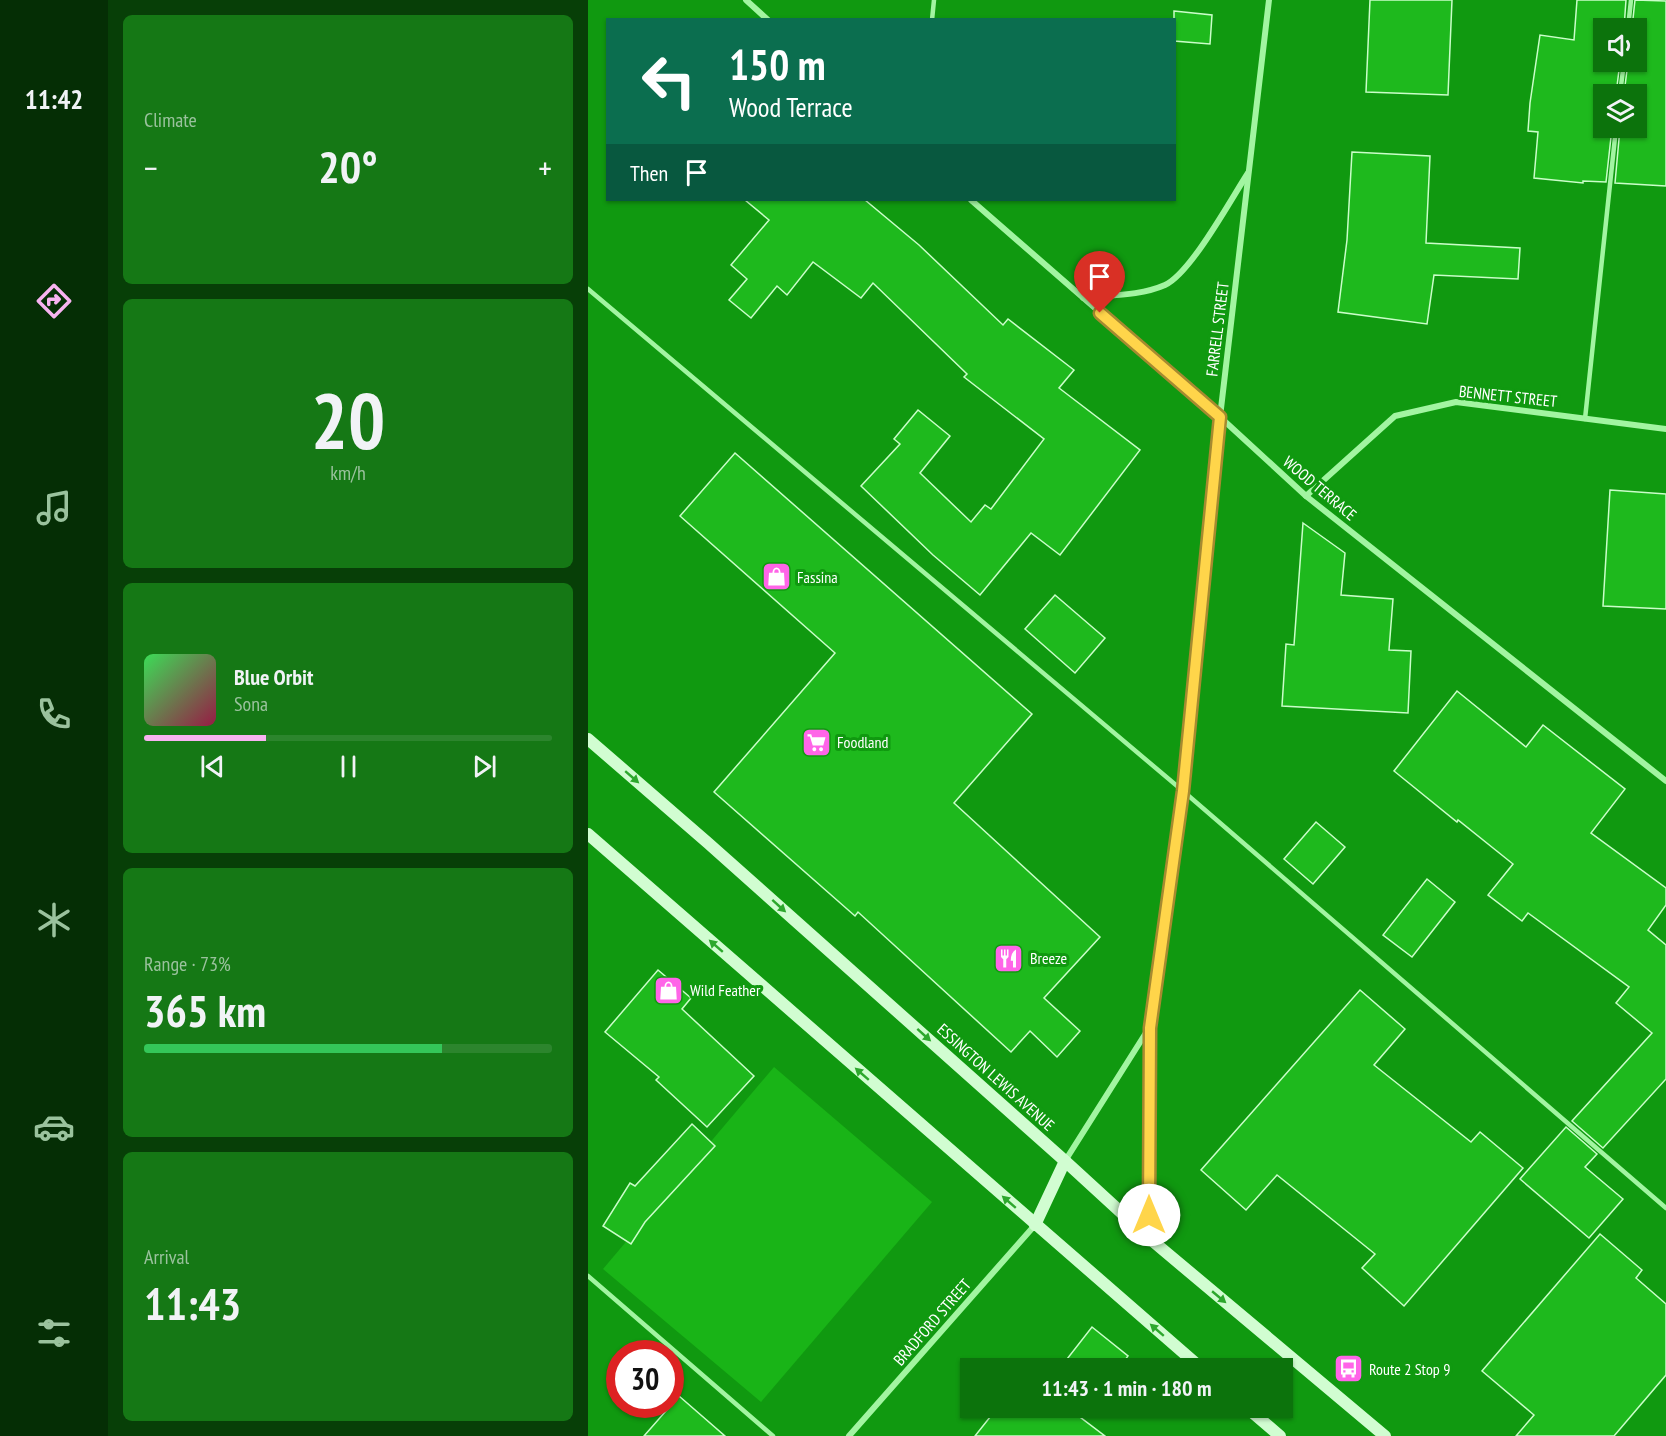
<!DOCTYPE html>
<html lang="en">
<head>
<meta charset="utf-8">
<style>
  :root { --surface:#0c730c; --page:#157815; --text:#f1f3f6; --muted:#9ac29d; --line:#2c852d; --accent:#f7b3f0 }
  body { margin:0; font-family:"PT Sans Narrow",sans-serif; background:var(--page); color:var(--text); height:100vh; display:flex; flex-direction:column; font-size:22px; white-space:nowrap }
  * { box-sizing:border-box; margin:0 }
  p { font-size:20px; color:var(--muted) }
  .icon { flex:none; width:33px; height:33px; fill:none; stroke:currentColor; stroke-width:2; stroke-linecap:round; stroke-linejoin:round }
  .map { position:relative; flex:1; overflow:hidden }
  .panel { display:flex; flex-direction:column; gap:15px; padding:15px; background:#073f07; width:480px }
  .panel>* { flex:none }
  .top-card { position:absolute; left:18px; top:18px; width:570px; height:183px; border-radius:0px; box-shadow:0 2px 4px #0004; background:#0b6e4f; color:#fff; overflow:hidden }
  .tools { position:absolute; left:1005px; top:18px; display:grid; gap:12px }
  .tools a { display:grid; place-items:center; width:54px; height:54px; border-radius:0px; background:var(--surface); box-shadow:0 2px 4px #0004; font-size:30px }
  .speed { position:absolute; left:18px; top:1340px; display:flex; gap:12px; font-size:30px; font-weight:700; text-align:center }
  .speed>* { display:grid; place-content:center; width:78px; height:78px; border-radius:50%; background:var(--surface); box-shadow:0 2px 4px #0004; line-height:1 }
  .speed .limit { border:9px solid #d22; background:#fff; color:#111 }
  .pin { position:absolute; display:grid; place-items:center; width:51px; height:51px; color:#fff; margin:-62px -26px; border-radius:50% 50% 50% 0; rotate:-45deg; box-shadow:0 0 6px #0007 }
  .pin .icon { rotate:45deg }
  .me { position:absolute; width:66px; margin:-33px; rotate:0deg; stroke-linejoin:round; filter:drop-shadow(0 0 4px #0008) }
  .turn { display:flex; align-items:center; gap:21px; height:126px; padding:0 24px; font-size:27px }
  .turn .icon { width:78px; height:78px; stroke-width:2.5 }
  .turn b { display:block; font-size:42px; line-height:51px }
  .then { display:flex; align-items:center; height:57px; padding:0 24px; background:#0003; gap:12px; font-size:22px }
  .big { font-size:45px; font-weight:800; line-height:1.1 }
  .panel .widget { flex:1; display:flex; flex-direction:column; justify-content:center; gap:9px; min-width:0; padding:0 21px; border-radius:9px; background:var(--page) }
  .panel .dial { align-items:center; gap:0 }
  .dial b { font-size:78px; line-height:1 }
  .song { display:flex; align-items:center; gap:18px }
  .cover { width:72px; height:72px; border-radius:9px; background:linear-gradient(135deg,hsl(130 70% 55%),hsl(340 70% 35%)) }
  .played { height:6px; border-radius:3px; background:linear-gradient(90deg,var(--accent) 30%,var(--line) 30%) }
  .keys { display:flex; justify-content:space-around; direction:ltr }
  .heat { display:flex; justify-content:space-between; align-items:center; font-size:33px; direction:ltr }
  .charge { height:9px; border-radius:4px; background:linear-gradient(90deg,#34c759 73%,var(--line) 0) }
  .trip { position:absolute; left:372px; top:1358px; width:333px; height:60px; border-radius:0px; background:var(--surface); box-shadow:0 2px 4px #0004; font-weight:800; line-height:60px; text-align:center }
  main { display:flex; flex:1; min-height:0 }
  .tab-bar { display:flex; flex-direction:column; width:108px; justify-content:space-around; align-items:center; background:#052e05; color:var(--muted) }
  .tab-bar .icon { width:42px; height:42px }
  .tab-bar .current { color:var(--accent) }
  .tab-bar b { font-size:27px; color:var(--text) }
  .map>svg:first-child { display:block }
</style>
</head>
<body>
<main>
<nav class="tab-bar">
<b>11:42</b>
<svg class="icon current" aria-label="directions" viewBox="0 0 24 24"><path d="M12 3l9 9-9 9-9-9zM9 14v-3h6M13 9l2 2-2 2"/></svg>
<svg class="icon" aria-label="music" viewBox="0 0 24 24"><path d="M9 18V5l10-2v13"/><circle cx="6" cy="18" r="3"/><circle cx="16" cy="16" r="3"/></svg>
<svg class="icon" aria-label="phone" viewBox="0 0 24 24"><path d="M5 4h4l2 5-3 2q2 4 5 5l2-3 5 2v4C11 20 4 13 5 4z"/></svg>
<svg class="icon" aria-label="climate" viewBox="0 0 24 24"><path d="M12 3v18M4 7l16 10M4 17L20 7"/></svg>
<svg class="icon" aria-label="car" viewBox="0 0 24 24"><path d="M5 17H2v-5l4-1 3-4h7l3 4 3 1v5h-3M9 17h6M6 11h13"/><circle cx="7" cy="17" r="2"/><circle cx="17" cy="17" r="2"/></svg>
<svg class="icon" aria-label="filters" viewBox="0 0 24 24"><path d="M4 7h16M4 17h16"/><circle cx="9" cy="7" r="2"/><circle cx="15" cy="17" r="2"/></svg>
</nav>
<section class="panel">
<div class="widget"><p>Climate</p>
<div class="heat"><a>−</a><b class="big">20°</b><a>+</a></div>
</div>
<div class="widget dial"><b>20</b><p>km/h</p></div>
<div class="widget">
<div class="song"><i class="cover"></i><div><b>Blue Orbit</b><p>Sona</p></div></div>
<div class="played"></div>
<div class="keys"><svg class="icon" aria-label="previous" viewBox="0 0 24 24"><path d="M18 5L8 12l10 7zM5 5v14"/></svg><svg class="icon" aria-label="pause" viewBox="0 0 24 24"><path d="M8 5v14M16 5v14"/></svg><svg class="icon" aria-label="next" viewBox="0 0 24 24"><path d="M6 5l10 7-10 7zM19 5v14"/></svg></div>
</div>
<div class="widget"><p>Range · 73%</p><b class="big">365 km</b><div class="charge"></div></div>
<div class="widget"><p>Arrival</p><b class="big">11:43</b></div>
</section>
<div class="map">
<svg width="1078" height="1436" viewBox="0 0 1078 1436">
  <rect width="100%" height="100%" fill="#109910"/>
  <polygon fill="#19b417" points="186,1067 344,1202 173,1402 15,1269"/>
  <g fill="#1eb91d" stroke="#cafec9" stroke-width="1.5">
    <polygon points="782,0 864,0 860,95 778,92"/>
    <polygon points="989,0 1038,0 1036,28 1016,28 1016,62 1032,62 1028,94 1016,94 1016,128 1024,128 1018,182 995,181 995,183 946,178 950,132 940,131 942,103 952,35 986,40"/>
    <polygon points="1047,0 1078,1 1078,186 1027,183 1032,128 1048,128 1048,94 1036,94 1040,62 1048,62 1048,28 1044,28"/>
    <polygon points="586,11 624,15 622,44 586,41"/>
    <polygon points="764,152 842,156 838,243 932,248 930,279 846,275 839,324 750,312 759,240"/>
    <polygon points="157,200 277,200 331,245 415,325 420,319 486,370 471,388 552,450 472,555 443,533 392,595 345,555 273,486 312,444 306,439 330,410 362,436 332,473 383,522 397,505 403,509 456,439 376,377 379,374 285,283 273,298 225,262 199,295 189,286 163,318 141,300 159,279 143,265 181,220"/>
    <polygon points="147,453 444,714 366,803 512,937 456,998 492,1031 469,1057 442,1031 423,1052 270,912 267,916 126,792 247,653 92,516"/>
    <polygon points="1022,490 1078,494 1078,609 1015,606"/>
    <polygon points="715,523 757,553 753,595 805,599 801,650 823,651 820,713 694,706 698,644 706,645"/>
    <polygon points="467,595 517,638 487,673 437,629"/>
    <polygon points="869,691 938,747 955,725 1037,789 1003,833 1078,888 1078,905 1060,930 1078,945 1078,1079 1015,1148 984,1121 1064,1033 1028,1003 1041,987 940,913 934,921 900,895 925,864 870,820 869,822 806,771"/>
    <polygon points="728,822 757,847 725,884 696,859"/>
    <polygon points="839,879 867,902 824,957 795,935"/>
    <polygon points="70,970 103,998 94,1009 166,1076 119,1127 68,1080 71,1077 17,1032"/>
    <polygon points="772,990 817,1029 786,1065 883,1142 892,1132 935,1168 816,1306 774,1268 787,1254 689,1175 658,1210 613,1170"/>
    <polygon points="104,1124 127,1146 57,1222 43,1244 15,1226 42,1183 47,1186"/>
    <polygon points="978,1127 1009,1154 997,1167 1035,1199 1001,1238 932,1179"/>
    <polygon points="1012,1234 1054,1270 1048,1278 1078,1304 1078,1375 1026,1436 928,1436 946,1415 894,1371"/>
    <polygon points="504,1327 540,1356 531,1368 472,1368"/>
    <polygon points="91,1396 137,1436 56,1436"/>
    <polygon points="410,1407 500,1407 492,1417 517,1436 387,1436"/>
  </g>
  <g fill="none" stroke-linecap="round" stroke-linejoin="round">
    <g stroke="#a2f5a1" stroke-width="4.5">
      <polyline points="344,20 346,0"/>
      <polyline points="1040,28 1043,0"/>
      <polyline points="1032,94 1036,62"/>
      <polyline points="0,289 595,791 1078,1208"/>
      <polyline points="997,419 1028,128"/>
      <polyline points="0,1276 185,1436"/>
    </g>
    <g stroke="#a2f5a1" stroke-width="6">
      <polyline points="158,0 180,20"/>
      <polyline points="383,200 632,417 718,496 1078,781"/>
      <path d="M495 298C521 295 552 296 577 285 603 273 643 199 660 173"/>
      <polyline points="718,496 807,416 868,402 1078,429"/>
      <polyline points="477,1161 561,1028"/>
      <polyline points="561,1237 562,1028 595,791 632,417 681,0"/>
      <polyline points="261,1436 447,1225"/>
    </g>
    <g stroke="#d1fdd1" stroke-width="12">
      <polyline points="0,739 120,843 477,1161 561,1238 797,1436"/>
      <polyline points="0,834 613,1368"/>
      <polyline points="447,1225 477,1161"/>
      <polyline points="658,1407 692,1436"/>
    </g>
  </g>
  <defs><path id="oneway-solid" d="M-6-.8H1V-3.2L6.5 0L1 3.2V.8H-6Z" transform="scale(1.5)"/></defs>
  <g fill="#2da82d">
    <use href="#oneway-solid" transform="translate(44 777) rotate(41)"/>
    <use href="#oneway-solid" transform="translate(191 906) rotate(42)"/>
    <use href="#oneway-solid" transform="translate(128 946) rotate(-139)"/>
    <use href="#oneway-solid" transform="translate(336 1035) rotate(42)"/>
    <use href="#oneway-solid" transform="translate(274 1074) rotate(-139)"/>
    <use href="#oneway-solid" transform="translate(421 1202) rotate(-139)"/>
    <use href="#oneway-solid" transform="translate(631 1297) rotate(40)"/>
    <use href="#oneway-solid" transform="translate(569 1330) rotate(-139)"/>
  </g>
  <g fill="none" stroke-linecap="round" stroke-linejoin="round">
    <defs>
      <polyline id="route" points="512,313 632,417 595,791 562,1028 561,1215"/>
    </defs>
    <use href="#route" stroke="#a68a30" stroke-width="15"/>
    <use href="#route" stroke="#ffd54a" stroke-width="10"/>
  </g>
  <defs>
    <symbol id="shop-square" viewBox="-11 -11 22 22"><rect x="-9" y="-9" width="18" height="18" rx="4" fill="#ff65e8" stroke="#109910"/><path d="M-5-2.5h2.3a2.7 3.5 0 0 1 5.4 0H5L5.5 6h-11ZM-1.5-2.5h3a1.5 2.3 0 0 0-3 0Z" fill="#fff"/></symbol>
    <symbol id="supermarket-square" viewBox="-11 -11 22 22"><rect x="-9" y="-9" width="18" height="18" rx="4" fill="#ff65e8" stroke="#109910"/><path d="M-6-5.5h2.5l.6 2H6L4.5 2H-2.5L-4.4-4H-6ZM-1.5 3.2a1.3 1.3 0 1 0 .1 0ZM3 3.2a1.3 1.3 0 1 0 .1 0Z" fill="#fff"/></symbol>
    <symbol id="restaurant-square" viewBox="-11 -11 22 22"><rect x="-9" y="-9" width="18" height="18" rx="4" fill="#ff65e8" stroke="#109910"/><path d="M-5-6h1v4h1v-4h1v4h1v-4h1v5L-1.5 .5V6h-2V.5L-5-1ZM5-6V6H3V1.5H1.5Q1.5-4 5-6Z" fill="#fff"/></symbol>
    <symbol id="bus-square" viewBox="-11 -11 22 22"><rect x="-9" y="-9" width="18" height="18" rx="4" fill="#ff65e8" stroke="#109910"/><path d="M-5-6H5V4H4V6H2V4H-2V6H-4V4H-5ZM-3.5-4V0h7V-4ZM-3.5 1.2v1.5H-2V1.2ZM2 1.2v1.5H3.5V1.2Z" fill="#fff"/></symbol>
  </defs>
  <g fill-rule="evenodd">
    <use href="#shop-square" x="172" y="560" width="33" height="33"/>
    <use href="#supermarket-square" x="212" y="726" width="33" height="33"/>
    <use href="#restaurant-square" x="404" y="942" width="33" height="33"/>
    <use href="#shop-square" x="64" y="974" width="33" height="33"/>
    <use href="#bus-square" x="744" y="1352" width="33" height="33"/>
  </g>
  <g text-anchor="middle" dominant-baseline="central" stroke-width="6" stroke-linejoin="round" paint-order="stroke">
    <g font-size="16" fill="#fff" stroke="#109910">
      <text transform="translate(629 329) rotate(-83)">FARRELL STREET</text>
      <text transform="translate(920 396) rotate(6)">BENNETT STREET</text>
      <text transform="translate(732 488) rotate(40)">WOOD TERRACE</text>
      <text transform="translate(408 1077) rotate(42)">ESSINGTON LEWIS AVENUE</text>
      <text transform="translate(344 1322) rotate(-49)">BRADFORD STREET</text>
    </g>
    <g font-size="16" fill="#fff" stroke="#109910" text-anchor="start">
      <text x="209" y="577">Fassina</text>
      <text x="249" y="742">Foodland</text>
      <text x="442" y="958">Breeze</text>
      <text x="102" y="990">Wild Feather</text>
      <text x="781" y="1369">Route 2 Stop 9</text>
    </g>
  </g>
</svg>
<div class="tools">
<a><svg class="icon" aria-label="sound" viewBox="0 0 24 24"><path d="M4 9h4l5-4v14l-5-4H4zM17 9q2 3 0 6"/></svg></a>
<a><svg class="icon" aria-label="layers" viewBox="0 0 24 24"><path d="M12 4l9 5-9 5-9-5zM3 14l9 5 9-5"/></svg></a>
</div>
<div class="speed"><div class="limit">30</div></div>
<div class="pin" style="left:512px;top:313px;background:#d93025"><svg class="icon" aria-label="arrive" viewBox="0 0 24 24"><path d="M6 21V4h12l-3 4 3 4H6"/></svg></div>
<svg class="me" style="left:561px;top:1215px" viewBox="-20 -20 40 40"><circle r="19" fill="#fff"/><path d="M0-13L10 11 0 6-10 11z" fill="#ffd54a"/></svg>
<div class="trip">11:43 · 1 min · 180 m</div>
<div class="top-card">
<div class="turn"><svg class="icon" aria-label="left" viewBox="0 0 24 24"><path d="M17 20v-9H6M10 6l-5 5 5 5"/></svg><div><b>150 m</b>Wood Terrace</div></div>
<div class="then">Then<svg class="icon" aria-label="arrive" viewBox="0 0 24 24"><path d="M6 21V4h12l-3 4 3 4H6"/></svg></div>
</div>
</div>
</main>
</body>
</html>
